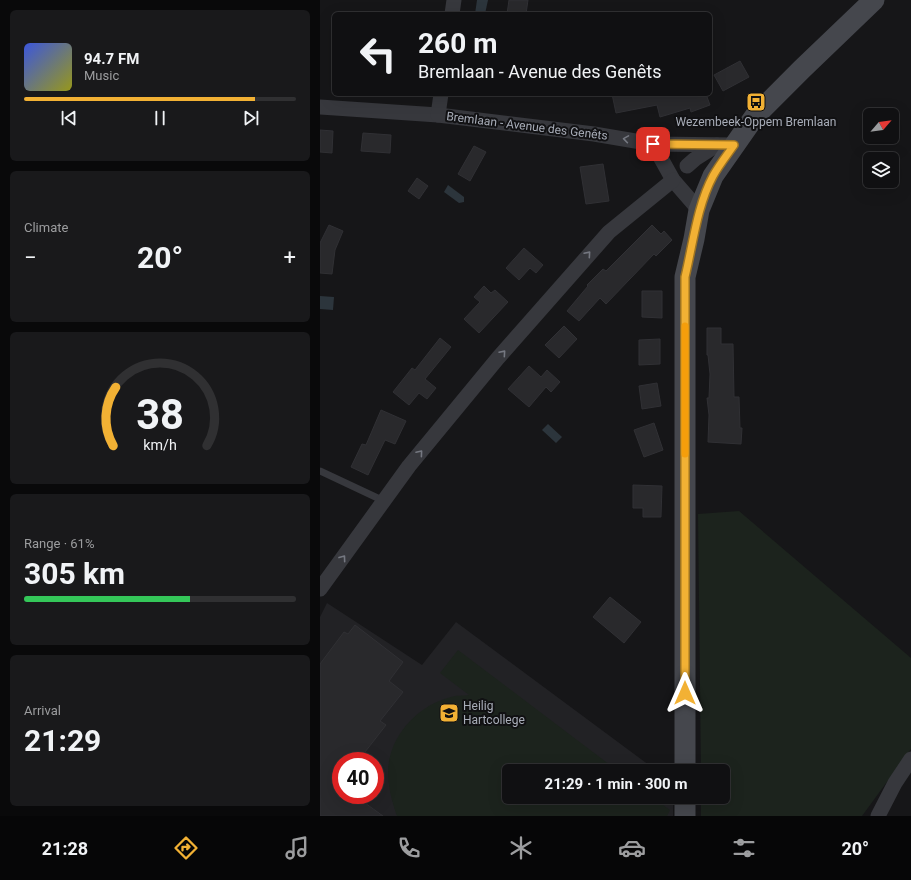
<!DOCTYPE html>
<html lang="en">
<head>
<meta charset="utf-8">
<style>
  :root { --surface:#101012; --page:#19191b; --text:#f1f3f6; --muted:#9c9d9f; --line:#303032; --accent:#f2b134 }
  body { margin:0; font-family:Roboto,sans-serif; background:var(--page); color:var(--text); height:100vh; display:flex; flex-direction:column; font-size:15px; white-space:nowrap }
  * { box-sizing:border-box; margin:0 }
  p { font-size:13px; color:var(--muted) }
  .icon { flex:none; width:22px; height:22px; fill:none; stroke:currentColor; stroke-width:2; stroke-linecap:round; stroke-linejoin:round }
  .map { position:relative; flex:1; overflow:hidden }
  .side { display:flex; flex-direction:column; gap:10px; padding:10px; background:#09090a; width:320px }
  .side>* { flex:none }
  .guide { position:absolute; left:12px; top:12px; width:380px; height:84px; border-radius:6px; box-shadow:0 4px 16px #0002,0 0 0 1px var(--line); background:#101012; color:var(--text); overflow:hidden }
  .needle { width:26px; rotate:62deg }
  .controls { position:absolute; left:543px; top:108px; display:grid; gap:8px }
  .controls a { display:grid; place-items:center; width:36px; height:36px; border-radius:6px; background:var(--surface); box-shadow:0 4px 16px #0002,0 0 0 1px var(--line); font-size:20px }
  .speed { position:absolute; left:12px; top:752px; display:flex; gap:8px; font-size:20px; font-weight:700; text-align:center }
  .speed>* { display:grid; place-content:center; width:52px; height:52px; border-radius:50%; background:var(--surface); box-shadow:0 4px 16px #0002,0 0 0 1px var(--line); line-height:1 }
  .speed .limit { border:6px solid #d22; background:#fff; color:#111 }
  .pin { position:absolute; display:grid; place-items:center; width:34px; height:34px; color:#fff; margin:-17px; border-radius:8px; box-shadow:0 2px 6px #0006 }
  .me { position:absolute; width:44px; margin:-22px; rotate:0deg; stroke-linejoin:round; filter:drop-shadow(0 0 3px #0008) }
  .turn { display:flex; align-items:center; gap:14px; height:84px; padding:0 20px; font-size:18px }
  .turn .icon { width:52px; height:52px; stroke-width:2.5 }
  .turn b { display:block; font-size:28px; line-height:34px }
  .big { font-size:30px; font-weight:700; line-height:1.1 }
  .side .widget { flex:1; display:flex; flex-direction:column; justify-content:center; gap:6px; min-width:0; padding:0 14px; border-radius:6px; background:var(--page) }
  .side .dial { align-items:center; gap:0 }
  .dial svg { height:104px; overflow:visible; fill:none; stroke:var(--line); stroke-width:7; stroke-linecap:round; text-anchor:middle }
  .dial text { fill:var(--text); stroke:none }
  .song { display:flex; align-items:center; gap:12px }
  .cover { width:48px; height:48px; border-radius:6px; background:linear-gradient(135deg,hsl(230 70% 55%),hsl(60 70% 35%)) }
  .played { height:4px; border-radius:2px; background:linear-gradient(90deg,var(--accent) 85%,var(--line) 85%) }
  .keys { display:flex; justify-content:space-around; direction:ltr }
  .heat { display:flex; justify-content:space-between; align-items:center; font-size:22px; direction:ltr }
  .charge { height:6px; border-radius:3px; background:linear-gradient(90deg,#34c759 61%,var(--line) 0) }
  .trip { position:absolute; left:182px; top:764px; width:228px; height:40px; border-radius:6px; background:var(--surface); box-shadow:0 4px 16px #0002,0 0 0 1px var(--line); font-weight:700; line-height:40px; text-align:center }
  .dock { display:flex; height:64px; justify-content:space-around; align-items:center; background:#060607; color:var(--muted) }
  .dock .icon { width:28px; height:28px }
  .dock .active { color:var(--accent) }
  .dock b { font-size:18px; color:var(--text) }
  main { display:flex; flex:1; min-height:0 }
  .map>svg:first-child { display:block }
</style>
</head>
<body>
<main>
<section class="side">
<div class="widget">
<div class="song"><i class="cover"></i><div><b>94.7 FM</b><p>Music</p></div></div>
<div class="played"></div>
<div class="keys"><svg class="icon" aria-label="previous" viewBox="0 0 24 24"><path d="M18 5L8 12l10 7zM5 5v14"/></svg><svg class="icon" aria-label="pause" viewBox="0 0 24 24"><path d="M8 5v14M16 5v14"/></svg><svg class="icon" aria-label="next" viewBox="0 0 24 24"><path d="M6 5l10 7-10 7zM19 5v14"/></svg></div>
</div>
<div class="widget"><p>Climate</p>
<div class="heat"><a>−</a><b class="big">20°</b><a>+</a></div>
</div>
<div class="widget dial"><svg viewBox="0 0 100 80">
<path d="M14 69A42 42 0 1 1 86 69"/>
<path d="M14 69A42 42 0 0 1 16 24" stroke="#f2b134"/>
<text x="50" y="56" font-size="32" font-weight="700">38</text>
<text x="50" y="72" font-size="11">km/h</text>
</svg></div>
<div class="widget"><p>Range · 61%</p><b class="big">305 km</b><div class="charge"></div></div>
<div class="widget"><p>Arrival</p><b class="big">21:29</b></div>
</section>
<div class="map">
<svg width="591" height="816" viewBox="0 0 591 816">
  <rect width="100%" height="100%" fill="#161618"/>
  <path fill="#222225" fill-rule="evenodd" d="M7 603 102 665 136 622 337 771H189V797H353V816H0V617ZM21 761H55V795H21Z"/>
  <g fill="#1c231d">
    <polygon points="419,511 591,658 591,749 542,816 381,816 381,797 403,797 403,771 381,771 378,514"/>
    <path d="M138 650 298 771H189V797H332L350 810 347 816H77C72 802 68 787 68 771 69 736 98 705 131 697 136 695 143 696 149 695L120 673Z"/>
  </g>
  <g fill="#2c353c">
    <polygon points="157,0 168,0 165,14 155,14"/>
    <polygon points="128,185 144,197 144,202 139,203 124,192"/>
    <polygon points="0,296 14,297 13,310 0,309"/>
    <polygon points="228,424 242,437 236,443 222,430"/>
  </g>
  <g fill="#29292c" stroke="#303034">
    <polygon points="189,0 208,0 206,14 187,14"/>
    <polygon points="420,61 429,77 403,91 394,75"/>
    <polygon points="292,94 386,94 390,105 371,112 370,108 340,117 337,105 296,113"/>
    <polygon points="0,130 13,131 12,153 0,152"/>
    <polygon points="43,133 71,135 70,153 41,151"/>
    <polygon points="154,146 166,152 150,181 138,174"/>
    <polygon points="283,164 289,201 266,204 260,167"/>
    <polygon points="97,178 108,186 99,199 88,191"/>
    <polygon points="9,225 23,231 15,250 12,274 0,273 0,243"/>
    <polygon points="332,225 341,234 344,231 352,240 336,256 334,254 286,304 280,298 259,321 247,311 268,286 267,285 283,269 286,271"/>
    <polygon points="204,248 223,265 216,273 210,268 199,280 186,268"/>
    <polygon points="164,286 171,293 175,290 188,302 159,333 144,319 160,302 154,297"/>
    <polygon points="322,291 342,291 342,318 322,317"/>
    <polygon points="244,326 257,339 239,358 225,345"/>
    <polygon points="387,328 401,328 401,344 413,344 414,397 419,397 420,428 422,428 421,444 388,442 389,415 387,398 389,398 390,374 388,355 387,355"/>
    <polygon points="120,338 131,347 105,379 116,388 107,399 99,393 89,405 73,392 92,368 95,370"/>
    <polygon points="340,339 340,364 319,365 319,340"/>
    <polygon points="209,366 221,377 227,370 240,382 231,392 226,387 209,407 188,389"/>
    <polygon points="337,383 341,406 322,409 319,386"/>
    <polygon points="61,410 86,421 75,444 65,440 48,475 31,467 42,444 46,445"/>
    <polygon points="334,423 343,450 324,457 314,430"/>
    <polygon points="313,485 342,486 341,517 323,517 323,508 313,508"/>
    <polygon points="290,597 321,622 304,643 273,617"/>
    <polygon points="35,625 83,662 69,681 83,692 60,721 66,725 38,761 21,761 21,795 34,795 63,816 0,816 0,664 24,632 28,634"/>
  </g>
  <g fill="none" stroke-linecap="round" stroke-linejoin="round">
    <polyline stroke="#37383d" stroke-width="7" points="0,471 64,501"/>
    <g stroke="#37383d" stroke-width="15">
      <polyline points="132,14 134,0"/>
      <polyline points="0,107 118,115 274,134 333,144 414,145"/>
      <polyline points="118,115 121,94"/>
      <polyline points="333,144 353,180 379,210"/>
      <polyline points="367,166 375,159 397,145"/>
      <polyline points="0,589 89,466 178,358 289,232 353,180"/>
      <polyline points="558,816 575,783 591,759"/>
    </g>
    <g stroke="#45474d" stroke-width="21">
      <polyline points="365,771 365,277 374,239 379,210 393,176 435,116 482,69 554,0"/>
      <polyline points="365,816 365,797"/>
    </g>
  </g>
  <defs><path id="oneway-chevron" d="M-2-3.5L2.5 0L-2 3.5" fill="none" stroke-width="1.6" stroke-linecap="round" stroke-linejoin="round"/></defs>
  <g stroke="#757881">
    <use href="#oneway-chevron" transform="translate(306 139) rotate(-171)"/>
    <use href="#oneway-chevron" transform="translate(268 254) rotate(-49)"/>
    <use href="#oneway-chevron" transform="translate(183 353) rotate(-49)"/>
    <use href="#oneway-chevron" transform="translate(100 453) rotate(-50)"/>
    <use href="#oneway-chevron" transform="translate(23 558) rotate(-54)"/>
  </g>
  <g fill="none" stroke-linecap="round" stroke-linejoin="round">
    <defs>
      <path id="route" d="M333 144 414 145C407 155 399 165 393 176 377 206 373 244 365 277V693"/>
    </defs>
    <use href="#route" stroke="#9d7322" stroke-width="10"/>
    <use href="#route" stroke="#f2b134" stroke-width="7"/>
    <polyline stroke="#f59e0b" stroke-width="7" points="365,326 365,454"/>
  </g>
  <defs>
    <symbol id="bus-square" viewBox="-11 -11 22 22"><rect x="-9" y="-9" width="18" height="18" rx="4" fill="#f2b134" stroke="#111113"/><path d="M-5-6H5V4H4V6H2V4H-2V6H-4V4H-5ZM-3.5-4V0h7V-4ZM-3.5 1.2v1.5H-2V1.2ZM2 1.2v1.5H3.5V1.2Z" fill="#111"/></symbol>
    <symbol id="school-square" viewBox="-11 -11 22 22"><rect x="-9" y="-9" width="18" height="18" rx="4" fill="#f2b134" stroke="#111113"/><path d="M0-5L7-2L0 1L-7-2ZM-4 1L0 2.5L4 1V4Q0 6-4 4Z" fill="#111"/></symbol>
  </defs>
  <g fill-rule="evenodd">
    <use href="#bus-square" x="425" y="91" width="22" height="22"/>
    <use href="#school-square" x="118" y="702" width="22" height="22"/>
  </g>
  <g text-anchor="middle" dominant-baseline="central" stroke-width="4" stroke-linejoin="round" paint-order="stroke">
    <g font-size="12" fill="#a8adb8" stroke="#111113">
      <text x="436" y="122">Wezembeek-Oppem Bremlaan</text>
      <text x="143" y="706" text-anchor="start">Heilig<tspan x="143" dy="14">Hartcollege</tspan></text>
    </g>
    <g font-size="12" fill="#a8adb8" stroke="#111113">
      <text transform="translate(207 126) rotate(7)">Bremlaan - Avenue des Genêts</text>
    </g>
  </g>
</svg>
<div class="controls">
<a><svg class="needle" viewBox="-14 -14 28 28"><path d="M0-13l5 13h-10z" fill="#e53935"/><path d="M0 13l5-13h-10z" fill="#9c9d9f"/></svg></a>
<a><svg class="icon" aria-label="layers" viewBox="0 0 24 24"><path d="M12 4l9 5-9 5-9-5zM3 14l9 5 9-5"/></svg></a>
</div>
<div class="speed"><div class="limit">40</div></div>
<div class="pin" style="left:333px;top:144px;background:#d93025"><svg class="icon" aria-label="arrive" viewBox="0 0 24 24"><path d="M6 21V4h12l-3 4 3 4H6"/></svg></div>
<svg class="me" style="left:365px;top:693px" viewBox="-20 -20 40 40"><path d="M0-17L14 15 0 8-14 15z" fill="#f2b134" stroke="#fff" stroke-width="4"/></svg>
<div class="trip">21:29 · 1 min · 300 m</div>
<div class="guide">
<div class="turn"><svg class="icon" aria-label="left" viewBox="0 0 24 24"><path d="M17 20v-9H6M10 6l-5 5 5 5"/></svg><div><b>260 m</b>Bremlaan - Avenue des Genêts</div></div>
</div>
</div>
</main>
<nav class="dock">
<b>21:28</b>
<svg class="icon active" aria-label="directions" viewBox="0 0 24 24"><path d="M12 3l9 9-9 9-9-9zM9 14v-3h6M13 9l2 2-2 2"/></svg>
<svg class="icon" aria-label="music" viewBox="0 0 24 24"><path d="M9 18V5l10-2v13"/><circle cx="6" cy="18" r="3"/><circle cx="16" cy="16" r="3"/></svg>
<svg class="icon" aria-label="phone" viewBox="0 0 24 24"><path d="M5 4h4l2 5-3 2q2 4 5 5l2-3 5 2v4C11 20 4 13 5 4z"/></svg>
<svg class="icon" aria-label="climate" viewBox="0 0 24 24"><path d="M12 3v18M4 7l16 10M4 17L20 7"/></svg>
<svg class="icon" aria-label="car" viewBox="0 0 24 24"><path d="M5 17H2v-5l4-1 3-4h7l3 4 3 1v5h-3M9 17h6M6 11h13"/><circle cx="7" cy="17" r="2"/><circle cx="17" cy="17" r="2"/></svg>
<svg class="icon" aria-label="filters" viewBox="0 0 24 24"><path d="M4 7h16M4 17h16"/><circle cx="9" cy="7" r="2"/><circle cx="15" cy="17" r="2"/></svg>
<b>20°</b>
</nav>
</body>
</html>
